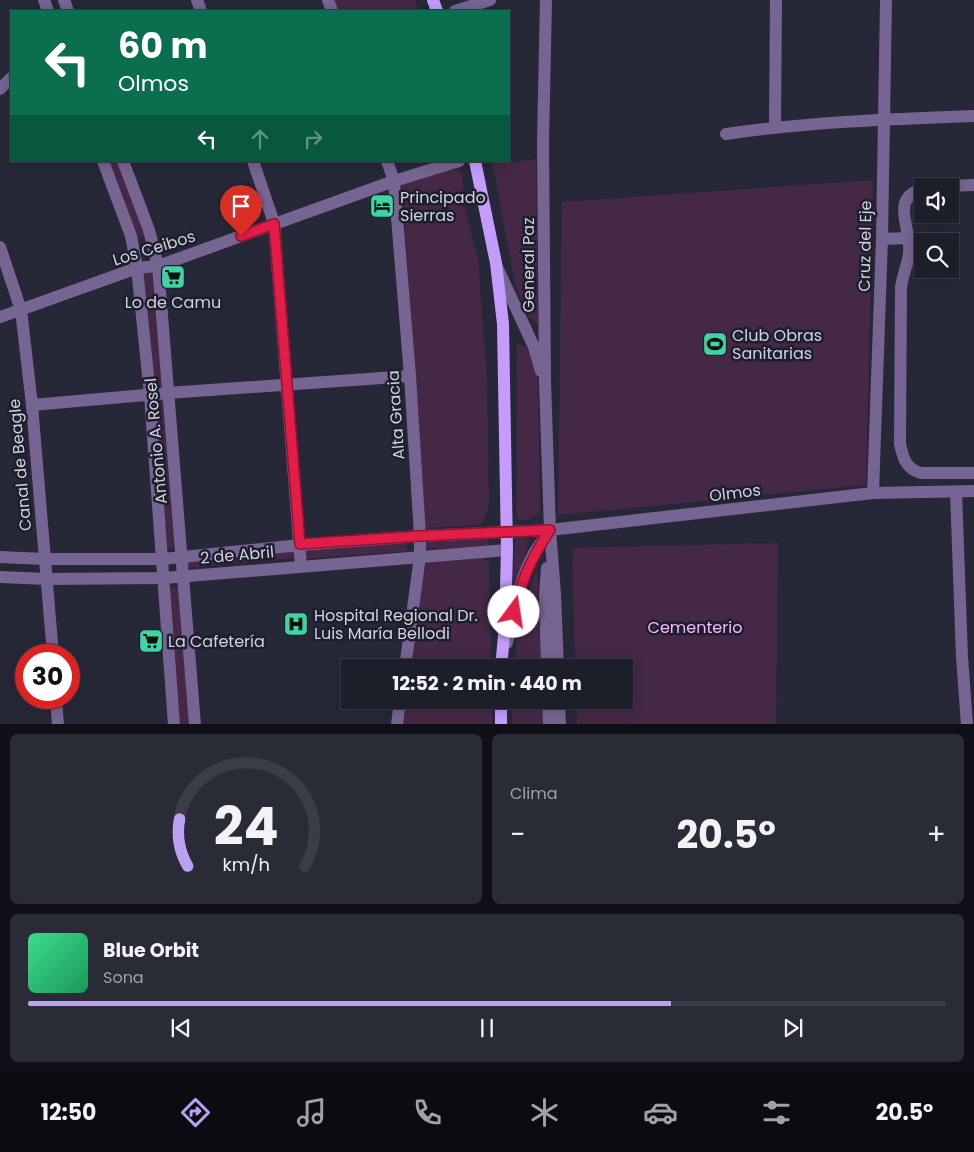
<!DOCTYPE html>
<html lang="es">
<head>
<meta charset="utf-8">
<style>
  :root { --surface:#1c1e2a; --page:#292b36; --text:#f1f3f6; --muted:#a0a2a8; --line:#3a3c47; --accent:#bca0f2 }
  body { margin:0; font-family:Poppins,sans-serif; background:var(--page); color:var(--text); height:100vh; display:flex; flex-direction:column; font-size:19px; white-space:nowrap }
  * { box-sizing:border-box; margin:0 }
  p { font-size:16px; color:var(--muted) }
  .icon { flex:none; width:28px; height:28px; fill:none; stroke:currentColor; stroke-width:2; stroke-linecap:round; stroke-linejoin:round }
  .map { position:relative; height:724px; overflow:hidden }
  .sheet { display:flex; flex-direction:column; gap:10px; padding:10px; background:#0f1017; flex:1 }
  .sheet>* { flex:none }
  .guide { position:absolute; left:10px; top:10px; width:500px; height:152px; border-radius:0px; box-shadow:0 2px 12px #0003,0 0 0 1px var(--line); background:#0b6e4f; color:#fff; overflow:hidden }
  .controls { position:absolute; left:914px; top:178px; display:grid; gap:10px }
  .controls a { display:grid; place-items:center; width:45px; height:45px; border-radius:0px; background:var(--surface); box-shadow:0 2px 12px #0003,0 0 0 1px var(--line); font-size:25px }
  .speed { position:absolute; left:15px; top:644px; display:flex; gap:10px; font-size:25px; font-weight:700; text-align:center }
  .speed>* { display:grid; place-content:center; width:65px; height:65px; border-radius:50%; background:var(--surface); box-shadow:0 2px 12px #0003,0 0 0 1px var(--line); line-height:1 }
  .speed .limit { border:8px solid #d22; background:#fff; color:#111 }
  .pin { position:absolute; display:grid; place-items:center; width:42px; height:42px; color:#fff; margin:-51px -21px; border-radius:50% 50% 50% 0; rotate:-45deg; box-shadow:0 0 5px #0007 }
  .pin .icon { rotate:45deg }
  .me { position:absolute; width:55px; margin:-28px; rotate:14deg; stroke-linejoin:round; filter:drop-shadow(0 0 4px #0008) }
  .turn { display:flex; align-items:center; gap:18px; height:105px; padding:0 25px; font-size:22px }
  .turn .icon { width:65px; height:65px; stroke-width:2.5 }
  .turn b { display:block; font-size:35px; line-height:42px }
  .lanes { display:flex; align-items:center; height:48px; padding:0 25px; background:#0003; justify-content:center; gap:25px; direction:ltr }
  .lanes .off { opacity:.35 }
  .big { font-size:38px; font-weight:700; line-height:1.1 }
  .sheet .widget { flex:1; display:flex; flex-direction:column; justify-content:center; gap:8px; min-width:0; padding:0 18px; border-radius:8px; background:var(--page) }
  .sheet .dial { align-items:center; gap:0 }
  .dial svg { height:130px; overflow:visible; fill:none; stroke:var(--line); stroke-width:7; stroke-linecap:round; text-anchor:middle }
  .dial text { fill:var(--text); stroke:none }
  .song { display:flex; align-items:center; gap:15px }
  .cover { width:60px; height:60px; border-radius:8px; background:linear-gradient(135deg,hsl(150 70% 55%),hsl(150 70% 35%)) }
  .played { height:5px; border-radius:2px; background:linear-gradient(90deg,var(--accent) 70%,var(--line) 70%) }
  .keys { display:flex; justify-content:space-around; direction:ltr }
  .heat { display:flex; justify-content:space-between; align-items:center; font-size:28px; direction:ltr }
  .sheet .tiles { flex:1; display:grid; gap:10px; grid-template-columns:1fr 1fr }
  .widget:last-child { grid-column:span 2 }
  .trip { position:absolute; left:341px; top:659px; width:292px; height:50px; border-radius:0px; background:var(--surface); box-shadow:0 2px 12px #0003,0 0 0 1px var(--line); font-weight:700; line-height:50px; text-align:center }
  .tab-bar { display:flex; height:80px; justify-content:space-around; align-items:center; background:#0b0c11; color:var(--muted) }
  .tab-bar .icon { width:35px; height:35px }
  .tab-bar .current { color:var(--accent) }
  .tab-bar b { font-size:22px; color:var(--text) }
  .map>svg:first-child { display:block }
</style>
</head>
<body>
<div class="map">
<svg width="974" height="725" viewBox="0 0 974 725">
  <rect width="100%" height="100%" fill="#262838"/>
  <g fill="#442846">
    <polygon points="332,0 415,0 418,11 336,11"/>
    <polygon points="536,159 538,325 529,317 515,284 492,161 513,162"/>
    <polygon points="109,161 118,161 145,236 137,239"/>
    <polygon points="450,169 459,170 462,175 464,205 478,258 487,381 489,505 483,522 477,525 424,528 402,183"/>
    <polygon points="873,180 866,485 558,515 562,202"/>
    <polygon points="152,273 162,387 154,387 144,274"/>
    <polygon points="517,343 527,348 535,364 538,384 540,513 526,521 518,519 516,510"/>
    <polygon points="162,399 175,548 167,549 155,400"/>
    <polygon points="488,537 489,547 426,549 426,540"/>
    <polygon points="530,538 512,599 515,539"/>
    <polygon points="406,541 407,551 305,559 305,550"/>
    <polygon points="778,543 776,724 577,724 576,700 625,700 625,668 575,667 572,548"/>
    <polygon points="295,551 295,558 188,568 188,561"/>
    <polygon points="483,557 489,563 491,667 411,668 425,565 428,560"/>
    <polygon points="537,569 541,667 515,668 517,635 527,596"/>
    <polygon points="169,587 178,587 189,724 179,724"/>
    <polygon points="406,700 492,700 492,724 403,725"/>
    <rect x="512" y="700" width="30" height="24"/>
  </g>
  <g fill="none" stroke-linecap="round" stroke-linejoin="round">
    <g stroke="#766492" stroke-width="12">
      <polyline points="44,0 48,11"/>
      <polyline points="64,0 68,11"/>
      <polyline points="197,0 201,11"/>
      <polyline points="328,0 332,11"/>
      <polyline points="546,0 543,142 545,382 550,530 555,594 558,668"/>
      <polyline points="455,11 490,0"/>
      <polyline points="0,89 11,78"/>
      <polyline points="775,127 776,0"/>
      <path d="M726 134C808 122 891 119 974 116"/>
      <polyline points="103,161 131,236 137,268 150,395 174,725"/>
      <polyline points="123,161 149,230 158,266 195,725"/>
      <polyline points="253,161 274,223 301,566"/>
      <polyline points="387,161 394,181 410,376 420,536 420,556 405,668"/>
      <polyline points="950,186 974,185"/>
      <path d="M922 189C889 199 912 228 909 253 908 265 902 276 901 288L900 444C903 458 906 469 921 473H974"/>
      <polyline points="882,239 909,238"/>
      <polyline points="0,247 21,310 32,405 53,655"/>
      <polyline points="497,267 534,347 541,371"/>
      <polyline points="0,317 137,268 158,266 394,181 459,161"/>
      <polyline points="32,405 168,393 410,376"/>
      <polyline points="956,492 962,657 967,725"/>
      <polyline points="873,493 882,239 886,0"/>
      <polyline points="0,557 45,559 163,559 300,545 420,536 550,530 873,493 974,491"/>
      <polyline points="547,568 545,595 547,668"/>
      <polyline points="0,577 47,579 164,578 507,550"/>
      <path d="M507 643C514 613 519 580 534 553 539 545 545 538 550 530"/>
      <polyline points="56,698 58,725"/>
      <polyline points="548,700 549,725"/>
      <polyline points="559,700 560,725"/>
      <polyline points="397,725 400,700"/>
    </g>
    <g stroke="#c39cfc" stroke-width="12">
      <polyline points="433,0 437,11"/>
      <polyline points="475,161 496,263 503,324 507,550 505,625 501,668"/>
      <polyline points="501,725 501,700"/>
    </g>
  </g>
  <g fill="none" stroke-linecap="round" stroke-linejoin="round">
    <defs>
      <path id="route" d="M241 236 274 224 300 544 420 536 550 530C531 559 522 579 514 612"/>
    </defs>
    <use href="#route" stroke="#92132f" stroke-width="12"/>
    <use href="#route" stroke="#e11d48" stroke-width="9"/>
  </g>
  <defs>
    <symbol id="hotel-square" viewBox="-11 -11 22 22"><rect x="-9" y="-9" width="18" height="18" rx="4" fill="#3ed4a3" stroke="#1d1e2e"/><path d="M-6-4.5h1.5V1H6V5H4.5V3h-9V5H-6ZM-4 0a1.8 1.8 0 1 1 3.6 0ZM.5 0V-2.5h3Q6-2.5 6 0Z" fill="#111"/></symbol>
    <symbol id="supermarket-square" viewBox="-11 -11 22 22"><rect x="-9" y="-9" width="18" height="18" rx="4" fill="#3ed4a3" stroke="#1d1e2e"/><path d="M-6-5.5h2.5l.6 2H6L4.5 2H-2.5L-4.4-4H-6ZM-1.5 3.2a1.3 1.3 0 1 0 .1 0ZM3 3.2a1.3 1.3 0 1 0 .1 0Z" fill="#111"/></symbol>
    <symbol id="stadium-square" viewBox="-11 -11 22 22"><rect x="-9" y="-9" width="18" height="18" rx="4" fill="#3ed4a3" stroke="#1d1e2e"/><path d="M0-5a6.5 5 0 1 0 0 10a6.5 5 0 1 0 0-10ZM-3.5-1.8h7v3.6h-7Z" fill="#111"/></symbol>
    <symbol id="hospital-square" viewBox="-11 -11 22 22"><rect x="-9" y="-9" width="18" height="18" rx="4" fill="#3ed4a3" stroke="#1d1e2e"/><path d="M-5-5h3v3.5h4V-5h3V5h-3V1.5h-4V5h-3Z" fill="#111"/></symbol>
  </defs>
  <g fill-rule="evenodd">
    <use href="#hotel-square" x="368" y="192" width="28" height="28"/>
    <use href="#supermarket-square" x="159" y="263" width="28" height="28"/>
    <use href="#stadium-square" x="701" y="330" width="28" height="28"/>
    <use href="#hospital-square" x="282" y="610" width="28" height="28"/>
    <use href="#supermarket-square" x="137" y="627" width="28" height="28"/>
  </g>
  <g text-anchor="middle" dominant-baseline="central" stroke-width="5" stroke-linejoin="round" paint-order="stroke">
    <g font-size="16" fill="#d1d2dd" stroke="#1d1e2e" text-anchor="start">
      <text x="400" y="197">Principado<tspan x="400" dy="18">Sierras</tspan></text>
      <text x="173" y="302" text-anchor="middle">Lo de Camu</text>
      <text x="732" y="335">Club Obras<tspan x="732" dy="18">Sanitarias</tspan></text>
      <text x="314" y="615">Hospital Regional Dr.<tspan x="314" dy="18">Luis María Bellodi</tspan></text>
      <text x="168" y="641">La Cafetería</text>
    </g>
    <g font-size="16" fill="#d1d2dd" stroke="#1d1e2e">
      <text transform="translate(865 246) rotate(-89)">Cruz del Eje</text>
      <text transform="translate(154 248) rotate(-17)">Los Ceibos</text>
      <text transform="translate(528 265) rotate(-90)">General Paz</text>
      <text transform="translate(396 415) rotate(-94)">Alta Gracia</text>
      <text transform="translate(156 441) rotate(-95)">Antonio A. Rosel</text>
      <text transform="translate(20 465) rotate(-95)">Canal de Beagle</text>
      <text transform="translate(735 493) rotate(-7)">Olmos</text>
      <text transform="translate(237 555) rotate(-5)">2 de Abril</text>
    </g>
    <g font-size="16" fill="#f5baf9" stroke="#1d1e2e">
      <text x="695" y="627">Cementerio</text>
    </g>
  </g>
</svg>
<div class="controls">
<a><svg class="icon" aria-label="sound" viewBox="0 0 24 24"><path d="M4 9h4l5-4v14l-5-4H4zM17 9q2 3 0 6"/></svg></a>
<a><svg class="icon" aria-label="search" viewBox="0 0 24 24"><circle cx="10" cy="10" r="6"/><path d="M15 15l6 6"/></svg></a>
</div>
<div class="speed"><div class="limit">30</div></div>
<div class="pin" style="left:241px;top:236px;background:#d93025"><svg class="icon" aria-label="arrive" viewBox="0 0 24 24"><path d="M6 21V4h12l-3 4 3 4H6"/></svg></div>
<svg class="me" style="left:514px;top:612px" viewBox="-20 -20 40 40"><circle r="19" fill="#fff"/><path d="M0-13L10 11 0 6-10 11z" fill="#e11d48"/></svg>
<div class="trip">12:52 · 2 min · 440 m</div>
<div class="guide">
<div class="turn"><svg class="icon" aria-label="left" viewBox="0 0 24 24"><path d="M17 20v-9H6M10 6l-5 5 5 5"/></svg><div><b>60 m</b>Olmos</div></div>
<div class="lanes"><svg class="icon" aria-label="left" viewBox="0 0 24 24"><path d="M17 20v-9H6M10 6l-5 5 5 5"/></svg><svg class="icon off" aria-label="ahead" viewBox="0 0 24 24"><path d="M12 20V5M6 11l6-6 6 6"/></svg><svg class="icon off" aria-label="right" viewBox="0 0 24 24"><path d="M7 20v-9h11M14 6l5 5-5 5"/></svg></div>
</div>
</div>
<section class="sheet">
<div class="tiles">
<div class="widget dial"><svg viewBox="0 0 100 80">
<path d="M14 69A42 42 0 1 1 86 69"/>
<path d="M14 69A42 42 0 0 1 9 40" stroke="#bca0f2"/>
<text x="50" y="56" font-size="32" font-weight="700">24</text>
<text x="50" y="72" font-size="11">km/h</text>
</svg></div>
<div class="widget"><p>Clima</p>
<div class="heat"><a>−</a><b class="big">20.5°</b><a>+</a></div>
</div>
<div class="widget">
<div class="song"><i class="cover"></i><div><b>Blue Orbit</b><p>Sona</p></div></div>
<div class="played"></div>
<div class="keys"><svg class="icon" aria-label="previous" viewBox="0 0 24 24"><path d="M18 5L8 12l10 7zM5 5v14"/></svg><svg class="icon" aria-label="pause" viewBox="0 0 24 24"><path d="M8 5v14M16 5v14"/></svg><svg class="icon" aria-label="next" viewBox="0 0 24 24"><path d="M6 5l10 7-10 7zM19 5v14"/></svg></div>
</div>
</div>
</section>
<nav class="tab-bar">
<b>12:50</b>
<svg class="icon current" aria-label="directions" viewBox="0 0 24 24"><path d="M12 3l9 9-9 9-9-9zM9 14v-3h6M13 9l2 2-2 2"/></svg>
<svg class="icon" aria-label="music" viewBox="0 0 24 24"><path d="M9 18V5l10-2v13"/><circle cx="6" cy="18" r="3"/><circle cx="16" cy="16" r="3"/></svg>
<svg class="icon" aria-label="phone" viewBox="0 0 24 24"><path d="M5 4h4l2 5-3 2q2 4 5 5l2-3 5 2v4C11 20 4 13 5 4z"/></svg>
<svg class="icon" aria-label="climate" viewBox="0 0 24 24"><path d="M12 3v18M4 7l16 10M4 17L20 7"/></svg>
<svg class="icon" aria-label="car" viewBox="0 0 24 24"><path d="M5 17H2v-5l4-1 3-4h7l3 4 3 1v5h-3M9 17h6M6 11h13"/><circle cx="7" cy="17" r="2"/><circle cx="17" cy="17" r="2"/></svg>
<svg class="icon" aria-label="filters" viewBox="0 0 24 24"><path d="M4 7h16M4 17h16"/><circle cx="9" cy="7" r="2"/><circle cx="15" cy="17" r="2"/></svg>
<b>20.5°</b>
</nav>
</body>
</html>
